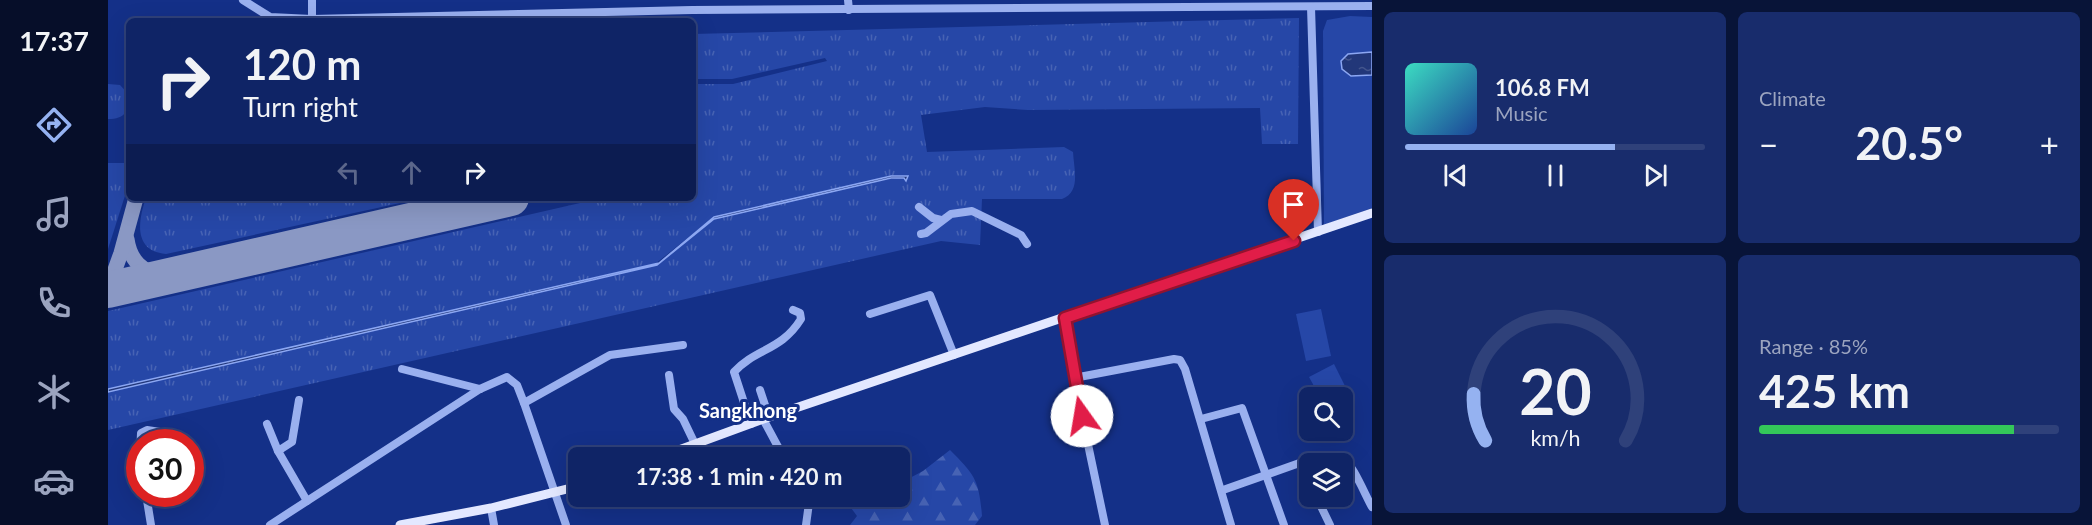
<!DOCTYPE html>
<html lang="en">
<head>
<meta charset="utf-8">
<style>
  :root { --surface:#0f2466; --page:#182c6c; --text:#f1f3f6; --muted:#9ba4bf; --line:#2f417a; --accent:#95b2f1 }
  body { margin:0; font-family:Lato,sans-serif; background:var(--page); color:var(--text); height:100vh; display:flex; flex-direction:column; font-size:22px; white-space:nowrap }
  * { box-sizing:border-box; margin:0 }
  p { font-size:20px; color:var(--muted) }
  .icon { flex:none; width:33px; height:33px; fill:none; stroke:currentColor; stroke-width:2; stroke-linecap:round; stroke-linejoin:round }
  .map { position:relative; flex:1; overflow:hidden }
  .drawer { display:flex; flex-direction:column; gap:12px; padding:12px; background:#081438; width:720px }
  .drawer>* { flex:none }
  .top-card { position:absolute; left:18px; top:18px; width:570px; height:183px; border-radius:9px; box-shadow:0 6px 24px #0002,0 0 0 2px var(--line); background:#0f2466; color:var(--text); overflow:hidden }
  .controls { position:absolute; left:1191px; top:387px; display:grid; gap:12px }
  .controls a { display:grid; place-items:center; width:54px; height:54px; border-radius:9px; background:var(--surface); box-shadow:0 6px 24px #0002,0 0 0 2px var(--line); font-size:30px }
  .speed { position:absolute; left:18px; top:429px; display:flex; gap:12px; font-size:30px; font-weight:700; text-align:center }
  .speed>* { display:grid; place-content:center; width:78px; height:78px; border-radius:50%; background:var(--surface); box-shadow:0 6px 24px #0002,0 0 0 2px var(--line); line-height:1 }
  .speed .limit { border:9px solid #d22; background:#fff; color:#111 }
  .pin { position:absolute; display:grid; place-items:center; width:51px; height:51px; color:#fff; margin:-62px -26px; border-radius:50% 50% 50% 0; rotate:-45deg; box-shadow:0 0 6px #0007 }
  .pin .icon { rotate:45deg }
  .me { position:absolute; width:66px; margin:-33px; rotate:347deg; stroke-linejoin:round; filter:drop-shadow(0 0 4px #0008) }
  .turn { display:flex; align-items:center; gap:21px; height:126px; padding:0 18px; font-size:27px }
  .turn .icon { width:78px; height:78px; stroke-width:2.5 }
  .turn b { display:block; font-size:42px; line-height:51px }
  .lanes { display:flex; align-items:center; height:57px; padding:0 18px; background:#0003; justify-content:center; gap:30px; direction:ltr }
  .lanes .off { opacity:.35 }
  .big { font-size:45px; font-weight:700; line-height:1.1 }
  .drawer .tile { flex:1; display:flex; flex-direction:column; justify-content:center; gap:9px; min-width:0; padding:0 21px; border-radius:9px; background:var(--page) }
  .drawer .dial { align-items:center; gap:0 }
  .dial svg { height:156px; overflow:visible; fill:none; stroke:var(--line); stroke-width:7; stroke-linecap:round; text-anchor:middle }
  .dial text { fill:var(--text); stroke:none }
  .song { display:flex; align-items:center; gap:18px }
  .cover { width:72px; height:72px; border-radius:9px; background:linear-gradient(135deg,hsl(170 70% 55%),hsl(220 70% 35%)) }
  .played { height:6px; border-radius:3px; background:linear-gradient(90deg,var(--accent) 70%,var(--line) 70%) }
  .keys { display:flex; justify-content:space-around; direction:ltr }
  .heat { display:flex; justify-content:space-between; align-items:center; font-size:33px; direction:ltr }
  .charge { height:9px; border-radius:4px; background:linear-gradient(90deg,#34c759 85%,var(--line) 0) }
  .drawer .tiles { flex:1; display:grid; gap:12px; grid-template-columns:repeat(2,1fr) }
  .trip { position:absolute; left:460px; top:447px; width:342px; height:60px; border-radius:9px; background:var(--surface); box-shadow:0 6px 24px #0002,0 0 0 2px var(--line); font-weight:700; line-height:60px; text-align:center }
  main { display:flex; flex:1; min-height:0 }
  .tabs { display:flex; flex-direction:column; width:108px; justify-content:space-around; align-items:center; background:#060e29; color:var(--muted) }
  .tabs .icon { width:42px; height:42px }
  .tabs .current { color:var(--accent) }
  .tabs b { font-size:27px; color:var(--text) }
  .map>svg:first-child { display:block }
</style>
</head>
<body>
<main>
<nav class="tabs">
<b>17:37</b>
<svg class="icon current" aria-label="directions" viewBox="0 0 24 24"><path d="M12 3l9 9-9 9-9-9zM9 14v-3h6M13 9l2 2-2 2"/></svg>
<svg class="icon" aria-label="music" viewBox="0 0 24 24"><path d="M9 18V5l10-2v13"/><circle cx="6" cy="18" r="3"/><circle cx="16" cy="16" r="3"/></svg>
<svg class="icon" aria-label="phone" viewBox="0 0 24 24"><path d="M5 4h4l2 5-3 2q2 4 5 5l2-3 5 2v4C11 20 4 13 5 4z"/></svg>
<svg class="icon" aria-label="climate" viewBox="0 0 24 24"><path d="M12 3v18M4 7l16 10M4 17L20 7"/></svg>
<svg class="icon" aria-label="car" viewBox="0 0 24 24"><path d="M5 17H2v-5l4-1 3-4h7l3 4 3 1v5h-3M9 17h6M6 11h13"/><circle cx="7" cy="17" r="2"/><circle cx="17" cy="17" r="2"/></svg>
</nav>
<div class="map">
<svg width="1264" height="525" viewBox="0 0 1264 525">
  <defs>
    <pattern id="grass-tufts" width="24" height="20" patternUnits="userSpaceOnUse" patternTransform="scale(1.5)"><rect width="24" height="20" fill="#2647a7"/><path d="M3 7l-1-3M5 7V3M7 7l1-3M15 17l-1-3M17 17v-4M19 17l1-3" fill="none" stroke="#4763b4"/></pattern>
    <pattern id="forest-firs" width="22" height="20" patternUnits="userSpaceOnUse" patternTransform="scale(1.5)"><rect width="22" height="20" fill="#2647a7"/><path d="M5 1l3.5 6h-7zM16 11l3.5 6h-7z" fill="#4763b4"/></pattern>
    <pattern id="water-ripples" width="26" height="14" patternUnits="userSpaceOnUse" patternTransform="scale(1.5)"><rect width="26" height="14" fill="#223779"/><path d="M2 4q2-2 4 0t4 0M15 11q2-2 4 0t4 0" fill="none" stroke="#43558d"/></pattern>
  </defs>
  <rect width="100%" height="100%" fill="#143088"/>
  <g fill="url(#grass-tufts)">
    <path d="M1191 18 1190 144H1154L1152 108 920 110 877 107 813 115 819 152 956 147 965 152C966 170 973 192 954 199H874L872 245 833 241 0 430V392L549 265 606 219 614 216 742 186 800 176H783L606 217 547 264 0 389V311L494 198H585V84H625L719 61 717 58 624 79H585V34Z"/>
    <path d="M0 84 12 85 21 95C21 111 17 119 0 119Z"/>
    <polygon points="0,163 21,163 21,183 0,249"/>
    <path d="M38 198H315L58 254C25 251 30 221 38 198Z"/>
  </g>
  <path fill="url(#forest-firs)" d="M842 450C867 475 871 480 874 516L867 525H742L749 516 735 497 792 496V478L798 480 815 471Z"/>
  <g fill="#2647a7">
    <polygon points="1242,16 1264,17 1264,208 1216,225 1215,31 1219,20"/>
    <polygon points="1213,309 1223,356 1198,361 1188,314"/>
    <polygon points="1226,364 1244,400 1235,405 1234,398 1212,397 1201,377"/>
  </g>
  <g fill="url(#water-ripples)" stroke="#8ca7f2" stroke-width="1.5">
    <polygon points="1264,52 1264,75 1243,76 1234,69 1233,61 1240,54"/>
    <polygon points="783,176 800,176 798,181 796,178 783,178 606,219 549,265 0,392 0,389 551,263 606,217"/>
  </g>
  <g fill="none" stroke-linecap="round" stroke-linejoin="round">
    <g stroke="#8a98c4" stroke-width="15">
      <path d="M19 239C22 261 34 271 55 277"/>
      <polyline points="0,289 13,253 28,198"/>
    </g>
    <polyline stroke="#8a98c4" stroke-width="36" points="0,290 403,198"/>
    <g stroke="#9ab0ef" stroke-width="8">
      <polyline points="135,0 162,17 204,19 584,10 1264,6"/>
      <polyline points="204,0 204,19"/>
      <polyline points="740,0 741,10"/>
      <polyline points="1203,7 1210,232"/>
      <polyline points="811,207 825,218 833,220"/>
      <polyline points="813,234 818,233 843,214 864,211 913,235 919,244"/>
      <polyline points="762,314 822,295 846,355"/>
      <polyline points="956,318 966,378 997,525"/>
      <polyline points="294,369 372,389"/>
      <polyline points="561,375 566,409 575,419 587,444"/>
      <polyline points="966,378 1066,359 1072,360 1077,369 1123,525"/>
      <polyline points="652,390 661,417"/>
      <polyline points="416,403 502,355 575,345"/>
      <polyline points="655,419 676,458"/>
      <polyline points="1093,419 1134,408 1176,525"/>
      <polyline points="159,424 170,451 199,501"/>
      <path d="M643 424 626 372C648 348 673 351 693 319L692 313 685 310"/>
      <polyline points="170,451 184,442 191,400"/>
      <polyline points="32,456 33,433 39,430 52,432"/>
      <polyline points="1197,462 1202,474"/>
      <path d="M1115 490 1214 455C1220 455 1228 454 1234 457 1245 464 1257 495 1264 507"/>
      <polyline points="38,494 43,525"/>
      <polyline points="698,496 701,503 698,525"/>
      <polyline points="1208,496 1222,525"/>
      <polyline points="383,508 386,525"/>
      <polyline points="162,525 372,389 399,377 409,385 416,403 458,525"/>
    </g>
    <g stroke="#e3e8ff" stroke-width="9">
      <polyline points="549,458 661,417 1264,213"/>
      <polyline points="292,525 383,508 471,486"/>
    </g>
  </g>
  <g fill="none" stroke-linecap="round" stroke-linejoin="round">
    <defs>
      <polyline id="route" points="974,416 957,318 1186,241"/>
    </defs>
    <use href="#route" stroke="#92132f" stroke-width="15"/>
    <use href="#route" stroke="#e11d48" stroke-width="10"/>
  </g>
  <g text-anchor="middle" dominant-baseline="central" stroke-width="6" stroke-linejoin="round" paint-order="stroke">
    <g font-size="20" font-weight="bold" fill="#fff" stroke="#143088">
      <text x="640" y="410">Sangkhong</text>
    </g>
  </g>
</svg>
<div class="controls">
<a><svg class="icon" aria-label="search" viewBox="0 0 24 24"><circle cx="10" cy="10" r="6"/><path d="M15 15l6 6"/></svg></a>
<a><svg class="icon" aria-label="layers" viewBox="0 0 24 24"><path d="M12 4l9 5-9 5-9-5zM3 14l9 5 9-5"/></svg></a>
</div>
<div class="speed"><div class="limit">30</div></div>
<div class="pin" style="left:1186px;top:241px;background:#d93025"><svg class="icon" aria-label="arrive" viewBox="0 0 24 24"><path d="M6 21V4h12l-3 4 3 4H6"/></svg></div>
<svg class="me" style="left:974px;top:416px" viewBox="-20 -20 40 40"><circle r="19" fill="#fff"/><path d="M0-13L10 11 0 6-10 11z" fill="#e11d48"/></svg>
<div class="trip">17:38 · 1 min · 420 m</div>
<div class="top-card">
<div class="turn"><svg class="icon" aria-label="right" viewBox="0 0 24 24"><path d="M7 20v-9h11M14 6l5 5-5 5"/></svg><div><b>120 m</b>Turn right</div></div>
<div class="lanes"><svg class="icon off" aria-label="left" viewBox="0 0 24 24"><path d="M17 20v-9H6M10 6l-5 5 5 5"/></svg><svg class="icon off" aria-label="ahead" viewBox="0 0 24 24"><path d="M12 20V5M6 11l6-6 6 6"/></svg><svg class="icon" aria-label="right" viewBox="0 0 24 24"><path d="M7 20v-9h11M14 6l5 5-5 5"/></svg></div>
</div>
</div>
<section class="drawer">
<div class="tiles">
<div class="tile">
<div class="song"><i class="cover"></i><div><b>106.8 FM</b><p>Music</p></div></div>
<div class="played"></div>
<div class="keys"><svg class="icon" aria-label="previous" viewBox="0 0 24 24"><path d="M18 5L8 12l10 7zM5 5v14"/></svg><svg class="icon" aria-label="pause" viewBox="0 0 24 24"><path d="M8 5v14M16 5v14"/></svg><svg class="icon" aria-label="next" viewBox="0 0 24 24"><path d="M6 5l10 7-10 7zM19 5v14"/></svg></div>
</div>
<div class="tile"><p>Climate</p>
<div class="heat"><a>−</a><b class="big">20.5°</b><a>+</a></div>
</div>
<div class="tile dial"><svg viewBox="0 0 100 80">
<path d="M14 69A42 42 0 1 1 86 69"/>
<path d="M14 69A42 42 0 0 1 8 45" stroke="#95b2f1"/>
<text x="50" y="56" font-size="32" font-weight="700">20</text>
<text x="50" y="72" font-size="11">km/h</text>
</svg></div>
<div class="tile"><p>Range · 85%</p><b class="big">425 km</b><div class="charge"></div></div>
</div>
</section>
</main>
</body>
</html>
